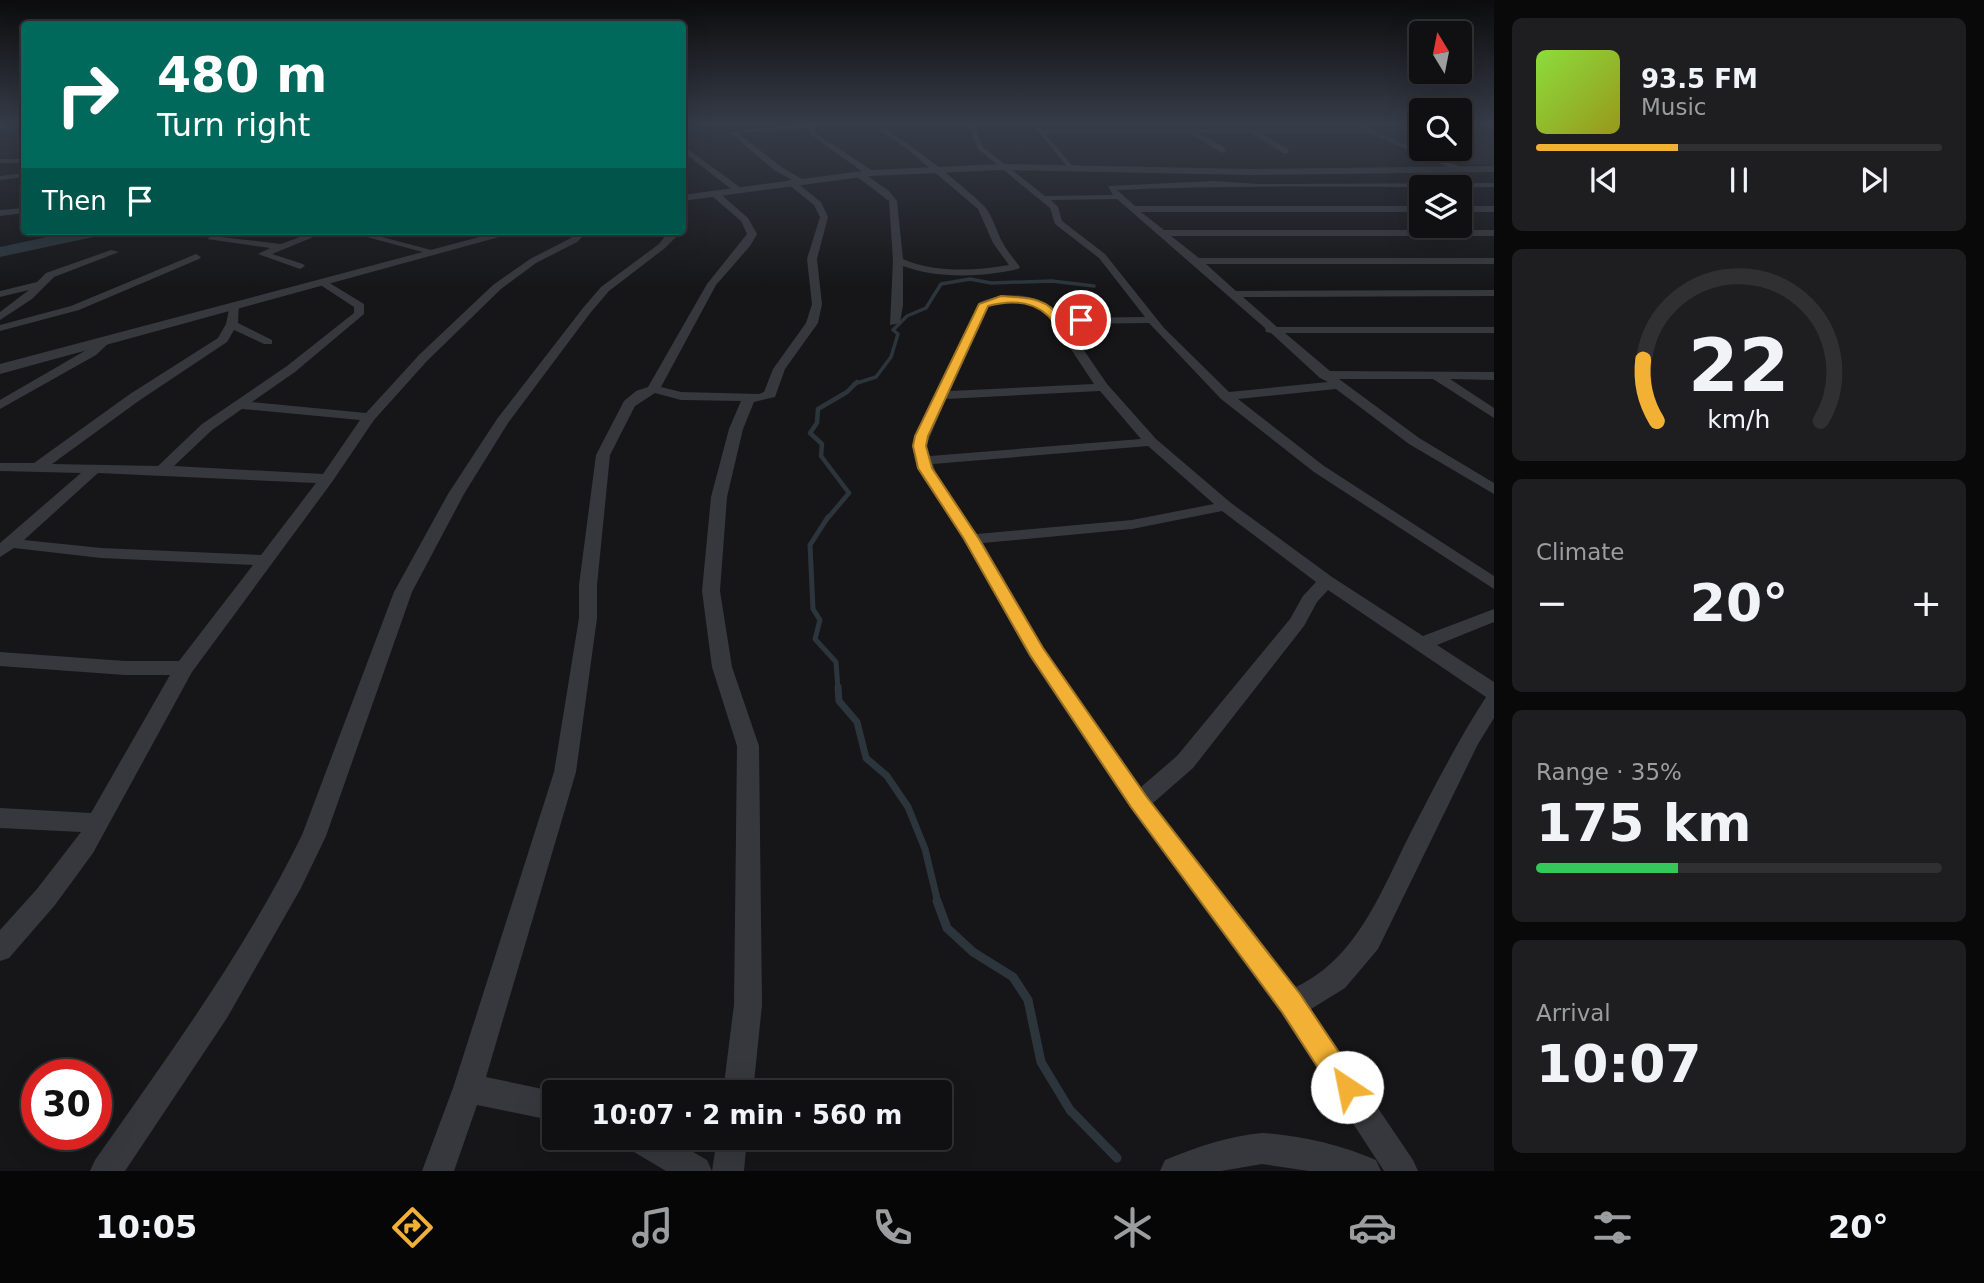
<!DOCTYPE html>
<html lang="en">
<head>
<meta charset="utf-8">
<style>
  :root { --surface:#101012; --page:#1e1e20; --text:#f1f3f6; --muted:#9c9d9f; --line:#303032; --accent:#f2b134 }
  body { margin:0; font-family:"DejaVu Sans",sans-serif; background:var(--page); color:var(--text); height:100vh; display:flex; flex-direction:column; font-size:26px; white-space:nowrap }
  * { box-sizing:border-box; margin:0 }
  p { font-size:23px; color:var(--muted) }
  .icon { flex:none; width:38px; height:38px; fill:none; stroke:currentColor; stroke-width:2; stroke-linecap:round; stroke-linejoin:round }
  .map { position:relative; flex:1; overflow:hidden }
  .details { display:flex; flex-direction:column; gap:18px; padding:18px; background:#09090a; width:490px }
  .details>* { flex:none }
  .top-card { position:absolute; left:21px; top:21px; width:665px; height:214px; border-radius:7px; box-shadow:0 7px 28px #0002,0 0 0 2px var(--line); background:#00695c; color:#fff; overflow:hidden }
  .needle { width:46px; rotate:350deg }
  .buttons { position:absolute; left:1409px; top:21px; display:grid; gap:14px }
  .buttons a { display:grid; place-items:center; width:63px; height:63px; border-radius:7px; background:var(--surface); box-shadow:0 7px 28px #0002,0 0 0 2px var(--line); font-size:35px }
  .speed { position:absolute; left:21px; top:1059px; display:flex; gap:14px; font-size:35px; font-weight:700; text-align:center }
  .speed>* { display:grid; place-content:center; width:91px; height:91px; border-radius:50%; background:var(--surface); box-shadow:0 7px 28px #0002,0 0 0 2px var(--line); line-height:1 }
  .speed .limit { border:10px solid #d22; background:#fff; color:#111 }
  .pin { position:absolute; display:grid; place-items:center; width:60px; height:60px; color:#fff; margin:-30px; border:4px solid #fff; border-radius:50%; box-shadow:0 2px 7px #0007 }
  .me { position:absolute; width:77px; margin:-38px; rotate:326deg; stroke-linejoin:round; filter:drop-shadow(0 0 5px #0008) }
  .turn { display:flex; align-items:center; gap:24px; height:147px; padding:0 21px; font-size:32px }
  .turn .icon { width:91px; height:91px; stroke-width:2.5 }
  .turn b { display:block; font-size:49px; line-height:60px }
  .then { display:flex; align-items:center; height:66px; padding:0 21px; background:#0003; gap:14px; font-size:26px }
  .big { font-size:52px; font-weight:600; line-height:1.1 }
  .details .tile { flex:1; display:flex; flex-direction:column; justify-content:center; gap:10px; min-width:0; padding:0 24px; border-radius:10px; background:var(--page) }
  .details .dial { align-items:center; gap:0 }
  .dial svg { height:182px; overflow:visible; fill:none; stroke:var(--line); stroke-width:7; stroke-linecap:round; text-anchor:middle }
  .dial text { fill:var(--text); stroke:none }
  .song { display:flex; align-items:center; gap:21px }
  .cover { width:84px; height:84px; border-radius:10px; background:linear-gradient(135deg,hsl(90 70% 55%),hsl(60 70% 35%)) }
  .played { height:7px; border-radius:4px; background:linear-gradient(90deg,var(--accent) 35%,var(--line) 35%) }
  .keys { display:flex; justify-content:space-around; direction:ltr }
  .heat { display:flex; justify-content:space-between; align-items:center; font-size:38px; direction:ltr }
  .charge { height:10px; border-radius:5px; background:linear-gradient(90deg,#34c759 35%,var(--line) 0) }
  .trip { position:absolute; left:542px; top:1080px; width:410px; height:70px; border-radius:7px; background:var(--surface); box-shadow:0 7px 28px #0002,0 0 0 2px var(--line); font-weight:600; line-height:70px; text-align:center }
  .menu { display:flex; height:112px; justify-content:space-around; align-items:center; background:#060607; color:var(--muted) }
  .menu .icon { width:49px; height:49px }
  .menu .selected { color:var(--accent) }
  .menu b { font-size:32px; color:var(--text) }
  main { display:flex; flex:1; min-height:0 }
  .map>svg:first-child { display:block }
</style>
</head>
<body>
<main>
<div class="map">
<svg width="1494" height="1171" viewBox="0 0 1494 1171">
  <rect width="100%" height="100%" fill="#161618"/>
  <polygon fill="#222225" points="1355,123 1421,123 1421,149 1460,149 1460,123 1494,123 1494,165 1453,163"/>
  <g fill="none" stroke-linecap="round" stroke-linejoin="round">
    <polyline stroke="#2c353c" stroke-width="3.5" points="854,384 876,377 891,357 898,334 893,330 907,316 926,308 941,284 970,279 991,283 1052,281 1094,286"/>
    <polyline stroke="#2c353c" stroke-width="4.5" points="827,519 849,493 821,456 822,444 810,433 817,423 818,409 847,392 857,382"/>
    <polyline stroke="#2c353c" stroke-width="5" points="828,517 810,545 813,609 820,620 815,639 836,662 838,689"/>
    <polyline stroke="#2c353c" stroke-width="7" points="838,687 839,701 857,722 866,758 887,776 908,807 925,849 938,903"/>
    <polyline stroke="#2c353c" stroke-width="9" points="937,901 947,928 973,952 1013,977 1028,1000 1041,1062 1070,1110 1117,1158"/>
    <polygon fill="#2c353c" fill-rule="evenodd" points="75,231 106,231 98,236 0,257 0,247"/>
    <g fill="#37383d" fill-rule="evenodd">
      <polygon points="818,123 843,123 812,127 818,135 873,171 873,175 867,175 814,137 806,128 738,133 780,166 802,179 802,183 797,183 821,202 828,217 817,259 822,304 818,323 785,369 775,397 754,402 743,429 727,497 720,591 732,667 759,746 762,1005 753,1092 723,1092 734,1005 737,746 712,667 702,591 711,497 729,429 741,401 681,400 655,393 635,406 610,455 597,585 597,618 576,772 486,1077 557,1092 555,1092 555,1121 477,1105 454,1171 422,1171 453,1088 554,772 579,618 579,585 596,455 624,401 636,391 648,387 707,284 747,234 741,221 711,195 711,191 717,191 748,218 757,234 750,246 716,285 661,387 681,392 759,394 764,392 773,369 806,323 812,304 807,259 820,217 814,205 788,184 788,180 792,180 774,170 729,132"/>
      <path d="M869 123C887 123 969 190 984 206 994 217 996 232 1004 245 1008 252 1015 260 1020 267L1018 269C982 277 938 279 903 266V305L900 323 890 325 893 260 889 201 856 176V172H862L889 191 897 201 903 259C934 273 976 271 1009 265L993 243 978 209 906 148Z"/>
      <path d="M967 123H973L983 147 1045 196 1113 195 1108 186 1214 181 1258 184 1494 183V187C1369 188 1243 184 1117 190L1135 206H1421V212H1141L1164 230H1494V236H1171L1199 258H1494V264H1206L1236 291 1494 290V296L1243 297 1277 327H1494V333H1285L1330 371 1494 372V380L1450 379 1494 408V418L1433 379H1339L1419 438 1494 483V494L1409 444 1336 389 1238 399 1324 466 1494 576V589L1314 472 1221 399 1149 323 1066 324 1107 384 1156 439 1231 503 1332 577 1423 636 1494 609V622L1437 645 1494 682V718L1478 744 1378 949 1345 988 1311 1009 1413 1160 1418 1171H1384L1281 1013 1131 809 1029 656 964 539 923 478 912 446 915 436 980 302C1007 290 1044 293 1061 318L1145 317 1099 258 1055 224 1050 208 978 149ZM1051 200 1117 199 1265 328 1266 332 1271 333 1320 378 1328 382 1229 392 1164 328 1105 254 1062 221 1058 207ZM1008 301 1026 303 1045 310 1094 384 950 391 988 306ZM1100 391 1141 439 930 456 926 446 946 399ZM1148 446 1214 504 1132 520 977 534 937 478 933 464ZM1222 511 1316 582 1303 596 1290 619 1177 756 1141 787 1043 647 983 543 1132 529ZM1328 590 1486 697C1458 740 1435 786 1411 832 1382 889 1358 958 1296 987L1153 803 1193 768 1304 626 1317 602Z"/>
      <polygon points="0,125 21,127 0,129"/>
      <polygon points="1033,125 1037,125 1042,130 1359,129 1357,127 1360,125 1468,170 1461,172 1368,133 1260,133 1287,148 1289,152 1285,154 1251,133 1198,133 1224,147 1226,151 1222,153 1191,134 1045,134 1075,169 1071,171"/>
      <polygon points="682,145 741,188 741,192 735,192 682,151"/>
      <rect x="0" y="159" width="24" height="4"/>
      <polygon points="24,173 24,177 0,180 0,176"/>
      <rect x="1460" y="206" width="34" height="6"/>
      <polygon points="24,208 24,213 0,216 0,210"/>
      <polygon points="316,231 328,231 272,254 303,264 305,266 300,269 258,254 270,248 207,239 212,236 281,244"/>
      <polygon points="344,231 359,231 439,252 434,255"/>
      <path d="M579 231H588L577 242 536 263 501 289 427 361 374 420 332 482 192 672 93 853 55 905 9 958 0 961V930L37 889 81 832 0 828V808L91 813 170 675H125L0 666V652L125 661H179L253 565 101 558 14 548 0 557V543L81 473 0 471V463H34L130 394 218 338 226 324 230 305 239 303 238 323 272 340V344H264L234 330 227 342 140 400 52 464 158 466 202 424 287 366 354 313V307L319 284V280L323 279 364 304V314L295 372 252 402 366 413 419 355 493 285 530 259 571 238ZM242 409 360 420 323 474 174 466 212 430ZM98 473 316 483 261 555 101 548 24 540Z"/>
      <path d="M669 231H677L678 235 665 248 609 291 591 312 508 423 464 494 412 592 326 836 301 888 227 1018 125 1171H90L95 1160C169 1055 245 951 302 835L394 592 448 494 497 419 583 308 601 287 659 244Z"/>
      <polygon points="111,250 119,252 54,277 32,299 0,320 0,312 29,290 0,297 0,291 37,282 46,273"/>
      <polygon points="196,254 201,257 199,259 79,310 0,331 0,325 71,306"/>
      <polygon points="102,338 112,340 96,355 0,409 0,400 88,349"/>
      <path d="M1262 1133C1300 1135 1341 1145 1376 1160L1381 1171H1309L1262 1164 1221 1171H1160L1165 1160C1197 1147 1228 1136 1262 1133Z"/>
      <polygon points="625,1138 669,1138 707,1160 712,1171 666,1171 629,1149"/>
      <polygon points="717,1138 747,1138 744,1171 712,1171"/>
    </g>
    <g fill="#37383d" fill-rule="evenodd">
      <polygon points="1003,164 1251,169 1494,166 1494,172 1251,175 1003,170 870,176 682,201 682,195 870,170"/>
      <polygon points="502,231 521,231 0,374 0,364"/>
    </g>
  </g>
  <linearGradient id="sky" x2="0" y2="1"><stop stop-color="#0c0c0d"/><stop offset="0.43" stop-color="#363c48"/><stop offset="1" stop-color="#363c48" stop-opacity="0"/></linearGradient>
  <rect width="1494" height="287" fill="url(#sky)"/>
  <path fill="#f2b134" stroke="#9d7322" stroke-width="2" d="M1001 296C1024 298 1046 296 1060 318L1081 317 1086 320 1081 323H1054C1039 301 1013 299 988 306L928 436 926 446 932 468 979 539 1043 648 1146 796 1300 994 1356 1078 1360 1087 1356 1097 1347 1101 1337 1097 1282 1012 1131 807 1030 655 964 539 918 468 913 446 915 436 979 304Z"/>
</svg>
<div class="buttons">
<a><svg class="needle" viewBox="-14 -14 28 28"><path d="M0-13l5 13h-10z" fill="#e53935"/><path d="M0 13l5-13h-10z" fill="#9c9d9f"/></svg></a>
<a><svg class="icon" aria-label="search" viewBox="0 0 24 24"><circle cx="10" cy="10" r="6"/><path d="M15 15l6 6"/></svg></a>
<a><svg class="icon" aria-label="layers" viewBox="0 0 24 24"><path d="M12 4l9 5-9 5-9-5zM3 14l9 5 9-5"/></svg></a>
</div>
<div class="speed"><div class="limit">30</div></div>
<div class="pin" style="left:1081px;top:320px;background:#d93025"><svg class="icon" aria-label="arrive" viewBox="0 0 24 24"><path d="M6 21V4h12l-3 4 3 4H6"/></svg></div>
<svg class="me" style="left:1347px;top:1087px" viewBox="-20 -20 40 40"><circle r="19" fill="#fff"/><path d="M0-13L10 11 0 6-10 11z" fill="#f2b134"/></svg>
<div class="trip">10:07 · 2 min · 560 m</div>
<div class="top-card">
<div class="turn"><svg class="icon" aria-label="right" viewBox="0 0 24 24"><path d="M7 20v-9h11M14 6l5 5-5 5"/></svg><div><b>480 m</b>Turn right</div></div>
<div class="then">Then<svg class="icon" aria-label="arrive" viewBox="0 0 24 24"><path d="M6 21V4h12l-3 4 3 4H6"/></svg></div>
</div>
</div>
<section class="details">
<div class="tile">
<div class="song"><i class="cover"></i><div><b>93.5 FM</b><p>Music</p></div></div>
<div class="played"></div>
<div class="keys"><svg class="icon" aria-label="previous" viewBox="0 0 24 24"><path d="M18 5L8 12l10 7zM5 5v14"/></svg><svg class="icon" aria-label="pause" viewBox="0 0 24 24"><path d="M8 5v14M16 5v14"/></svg><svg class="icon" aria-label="next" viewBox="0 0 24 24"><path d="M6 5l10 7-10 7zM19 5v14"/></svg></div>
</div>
<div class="tile dial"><svg viewBox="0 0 100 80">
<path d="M14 69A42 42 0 1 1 86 69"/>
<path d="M14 69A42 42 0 0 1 8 42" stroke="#f2b134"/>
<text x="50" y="56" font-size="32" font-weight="700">22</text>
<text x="50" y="72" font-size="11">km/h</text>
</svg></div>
<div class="tile"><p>Climate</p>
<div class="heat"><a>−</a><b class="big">20°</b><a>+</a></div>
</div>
<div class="tile"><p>Range · 35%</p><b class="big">175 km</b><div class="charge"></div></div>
<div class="tile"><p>Arrival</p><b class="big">10:07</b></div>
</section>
</main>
<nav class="menu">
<b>10:05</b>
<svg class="icon selected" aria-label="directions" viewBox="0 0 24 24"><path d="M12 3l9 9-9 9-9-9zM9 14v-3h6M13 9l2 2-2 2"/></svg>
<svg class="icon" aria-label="music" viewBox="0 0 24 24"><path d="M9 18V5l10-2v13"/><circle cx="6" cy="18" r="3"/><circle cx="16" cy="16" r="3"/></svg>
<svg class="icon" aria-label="phone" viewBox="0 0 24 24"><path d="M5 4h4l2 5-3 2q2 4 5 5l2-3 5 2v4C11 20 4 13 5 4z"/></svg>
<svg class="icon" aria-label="climate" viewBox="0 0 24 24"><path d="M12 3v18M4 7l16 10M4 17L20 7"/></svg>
<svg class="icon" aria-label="car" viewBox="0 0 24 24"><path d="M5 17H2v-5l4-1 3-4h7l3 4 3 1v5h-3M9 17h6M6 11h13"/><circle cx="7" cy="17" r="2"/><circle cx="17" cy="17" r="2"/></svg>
<svg class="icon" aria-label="filters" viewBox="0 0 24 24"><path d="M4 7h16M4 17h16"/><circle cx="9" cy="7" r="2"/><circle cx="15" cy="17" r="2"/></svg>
<b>20°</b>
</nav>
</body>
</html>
